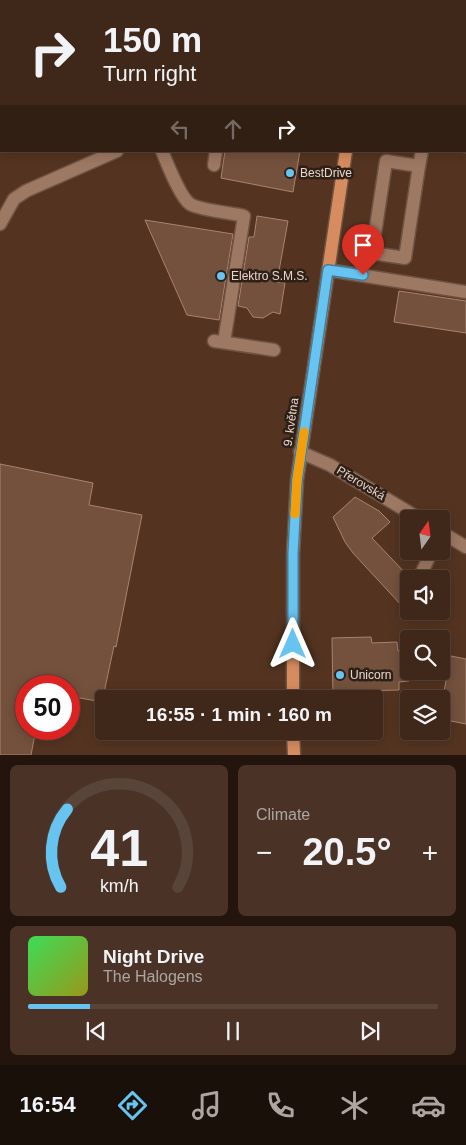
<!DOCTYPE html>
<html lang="en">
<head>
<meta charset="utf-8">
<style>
  :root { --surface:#3f2719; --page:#4a3326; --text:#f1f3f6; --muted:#ada5a2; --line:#584438; --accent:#67c4f0 }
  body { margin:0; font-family:Arial,sans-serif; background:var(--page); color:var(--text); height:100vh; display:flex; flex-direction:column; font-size:19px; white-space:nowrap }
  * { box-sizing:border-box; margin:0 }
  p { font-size:16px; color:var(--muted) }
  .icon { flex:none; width:28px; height:28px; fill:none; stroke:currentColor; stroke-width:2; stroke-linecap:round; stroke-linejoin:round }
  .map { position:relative; height:755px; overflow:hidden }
  .sheet { display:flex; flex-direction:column; gap:10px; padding:10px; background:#23150e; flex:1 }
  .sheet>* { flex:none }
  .hud { position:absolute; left:0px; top:0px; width:466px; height:152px; box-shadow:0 2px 12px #0003,0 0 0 1px var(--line); background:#3f2719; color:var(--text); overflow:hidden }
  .needle { width:32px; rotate:14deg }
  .controls { position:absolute; left:400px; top:510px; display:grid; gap:10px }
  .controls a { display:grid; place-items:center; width:50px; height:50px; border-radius:5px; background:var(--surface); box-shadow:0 2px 12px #0003,0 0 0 1px var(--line); font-size:25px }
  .speed { position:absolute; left:15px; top:675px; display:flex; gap:10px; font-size:25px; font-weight:700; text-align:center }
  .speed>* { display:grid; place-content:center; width:65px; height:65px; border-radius:50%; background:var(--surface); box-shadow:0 2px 12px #0003,0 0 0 1px var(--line); line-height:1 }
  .speed .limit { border:8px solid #d22; background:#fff; color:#111 }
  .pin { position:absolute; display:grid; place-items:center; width:42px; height:42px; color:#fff; margin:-51px -21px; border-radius:50% 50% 50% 0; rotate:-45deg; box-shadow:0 0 5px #0007 }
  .pin .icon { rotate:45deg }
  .me { position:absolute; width:55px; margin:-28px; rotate:0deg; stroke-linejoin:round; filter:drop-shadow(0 0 4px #0008) }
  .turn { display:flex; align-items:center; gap:18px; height:105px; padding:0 20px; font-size:22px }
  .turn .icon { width:65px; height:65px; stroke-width:2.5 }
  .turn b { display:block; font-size:35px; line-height:42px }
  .lanes { display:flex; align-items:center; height:48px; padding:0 20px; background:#0003; justify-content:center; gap:25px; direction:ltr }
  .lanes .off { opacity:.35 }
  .big { font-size:38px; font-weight:800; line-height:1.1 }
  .sheet .widget { flex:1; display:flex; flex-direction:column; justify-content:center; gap:8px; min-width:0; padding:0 18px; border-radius:8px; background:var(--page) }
  .sheet .dial { align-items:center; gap:0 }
  .dial svg { height:130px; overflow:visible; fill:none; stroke:var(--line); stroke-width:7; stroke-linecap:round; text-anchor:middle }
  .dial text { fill:var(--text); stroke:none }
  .song { display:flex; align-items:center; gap:15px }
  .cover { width:60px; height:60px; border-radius:8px; background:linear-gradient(135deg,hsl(130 70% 55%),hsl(60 70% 35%)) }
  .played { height:5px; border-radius:2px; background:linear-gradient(90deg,var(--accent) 15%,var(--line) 15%) }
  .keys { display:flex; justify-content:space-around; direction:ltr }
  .heat { display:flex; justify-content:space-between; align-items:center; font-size:28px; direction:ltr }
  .sheet .tiles { flex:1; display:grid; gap:10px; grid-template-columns:1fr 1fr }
  .widget:last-child { grid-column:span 2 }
  .trip { position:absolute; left:95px; top:690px; width:288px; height:50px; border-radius:5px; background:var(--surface); box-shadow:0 2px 12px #0003,0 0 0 1px var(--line); font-weight:800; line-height:50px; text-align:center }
  .dock { display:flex; height:80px; justify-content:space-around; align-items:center; background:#19100a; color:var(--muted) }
  .dock .icon { width:35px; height:35px }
  .dock .selected { color:var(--accent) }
  .dock b { font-size:22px; color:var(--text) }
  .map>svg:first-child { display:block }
</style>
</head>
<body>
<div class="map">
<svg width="466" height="755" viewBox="0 0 466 755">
  <rect width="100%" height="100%" fill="#543421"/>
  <g fill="#73513d" stroke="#a9836e">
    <polygon points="225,151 300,151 293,192 221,178"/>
    <polygon points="257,216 288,221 277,282 285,283 280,314 273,312 263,318 253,317 247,308 238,306 249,237 254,237"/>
    <polygon points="145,220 233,234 219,320 187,315"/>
    <polygon points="399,291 466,301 466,333 394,322"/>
    <polygon points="0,464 93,483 89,505 142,515 116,647 114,646 102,702 69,696 69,686 26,686 26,729 36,729 31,755 0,755"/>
    <polygon points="355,497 379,511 390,522 372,538 409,577 409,600 402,606 353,553 345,542 333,517"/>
    <polygon points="371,637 372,643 397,642 398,651 409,650 409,681 399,682 399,690 358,691 359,699 333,699 332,638"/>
    <polygon points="451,656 466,659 466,724 441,719 441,706"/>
  </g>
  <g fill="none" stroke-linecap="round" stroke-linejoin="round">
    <defs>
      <g id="minor">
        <polyline points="75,0 75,1"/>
        <polyline points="196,1 197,0"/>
        <polyline points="335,1 335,0"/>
        <polyline points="0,3 1,3"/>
        <polyline points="465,68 466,68"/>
        <polyline points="465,146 466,146"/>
        <path d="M162 151C167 163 180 197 190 204 199 210 232 213 244 216L224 342"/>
        <polygon points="386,161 419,166 405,258 372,253"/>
        <polyline points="214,165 216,151"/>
        <polyline points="419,166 422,151"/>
        <polyline points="0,224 14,199 26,191 117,151"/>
        <polyline points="328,270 466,292"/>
        <polyline points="214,341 274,350"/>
        <polyline points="300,452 330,465 420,519"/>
        <polyline points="441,532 466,547"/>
        <polyline points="421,574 432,551"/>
      </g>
      <g id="major">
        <polyline points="369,1 369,0"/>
        <polyline points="293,699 293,554 297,480 346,151"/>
        <polyline points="293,731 294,755"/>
      </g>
    </defs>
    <use href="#minor" stroke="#6e5242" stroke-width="15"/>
    <use href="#major" stroke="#6e5242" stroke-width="15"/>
    <use href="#minor" stroke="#9d7863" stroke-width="12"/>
    <use href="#major" stroke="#d78c5f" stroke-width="12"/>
  </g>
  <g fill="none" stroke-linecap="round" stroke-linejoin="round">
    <defs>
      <polyline id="route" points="293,644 293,554 297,480 328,270 363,275"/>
    </defs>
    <use href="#route" stroke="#437f9c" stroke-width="12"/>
    <use href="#route" stroke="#67c4f0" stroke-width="9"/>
    <polyline stroke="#f59e0b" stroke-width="9" points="295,514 297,480 304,432"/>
  </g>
  <g fill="#67c4f0" stroke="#2e2017" stroke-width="2">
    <circle cx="290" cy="173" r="5"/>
    <circle cx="221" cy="276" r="5"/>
    <circle cx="340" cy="675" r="5"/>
  </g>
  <g text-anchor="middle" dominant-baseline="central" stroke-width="5" stroke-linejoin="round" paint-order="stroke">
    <g font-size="12" fill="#ebd6cb" stroke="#2e2017" text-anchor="start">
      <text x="300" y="173">BestDrive</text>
      <text x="231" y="276">Elektro S.M.S.</text>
      <text x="350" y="675">Unicorn</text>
    </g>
    <g font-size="12" fill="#ebd6cb" stroke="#2e2017">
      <text transform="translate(291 422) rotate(-82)">9. května</text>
      <text transform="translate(361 483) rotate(31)">Přerovská</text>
    </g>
  </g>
</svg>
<div class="controls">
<a><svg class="needle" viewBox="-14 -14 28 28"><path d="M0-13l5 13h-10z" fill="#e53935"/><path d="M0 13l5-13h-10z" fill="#ada5a2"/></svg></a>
<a><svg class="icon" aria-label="sound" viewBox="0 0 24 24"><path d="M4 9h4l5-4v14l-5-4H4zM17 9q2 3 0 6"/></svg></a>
<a><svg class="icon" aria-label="search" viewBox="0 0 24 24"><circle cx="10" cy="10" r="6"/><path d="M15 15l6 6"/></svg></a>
<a><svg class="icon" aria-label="layers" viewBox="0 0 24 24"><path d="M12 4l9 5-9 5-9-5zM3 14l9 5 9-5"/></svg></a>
</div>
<div class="speed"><div class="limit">50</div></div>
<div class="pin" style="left:363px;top:275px;background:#d93025"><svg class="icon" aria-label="arrive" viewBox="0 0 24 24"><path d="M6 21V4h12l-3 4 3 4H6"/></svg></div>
<svg class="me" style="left:293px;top:644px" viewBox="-20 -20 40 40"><path d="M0-17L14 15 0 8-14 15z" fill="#67c4f0" stroke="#fff" stroke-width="4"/></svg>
<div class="trip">16:55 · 1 min · 160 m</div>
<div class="hud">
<div class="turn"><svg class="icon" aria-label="right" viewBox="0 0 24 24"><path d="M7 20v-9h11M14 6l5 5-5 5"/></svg><div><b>150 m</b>Turn right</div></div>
<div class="lanes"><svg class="icon off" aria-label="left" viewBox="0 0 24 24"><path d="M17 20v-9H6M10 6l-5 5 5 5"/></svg><svg class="icon off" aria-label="ahead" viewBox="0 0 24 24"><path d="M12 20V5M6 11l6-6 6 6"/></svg><svg class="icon" aria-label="right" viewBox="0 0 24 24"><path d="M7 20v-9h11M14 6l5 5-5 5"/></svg></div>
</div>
</div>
<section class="sheet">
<div class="tiles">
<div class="widget dial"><svg viewBox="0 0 100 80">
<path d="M14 69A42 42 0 1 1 86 69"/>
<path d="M14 69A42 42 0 0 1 18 21" stroke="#67c4f0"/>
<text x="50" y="56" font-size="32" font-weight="700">41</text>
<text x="50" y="72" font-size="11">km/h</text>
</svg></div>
<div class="widget"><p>Climate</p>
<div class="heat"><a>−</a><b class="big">20.5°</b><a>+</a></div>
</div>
<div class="widget">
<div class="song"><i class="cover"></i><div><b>Night Drive</b><p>The Halogens</p></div></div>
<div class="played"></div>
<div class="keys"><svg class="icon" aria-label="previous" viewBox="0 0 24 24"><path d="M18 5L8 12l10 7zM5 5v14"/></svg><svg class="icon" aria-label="pause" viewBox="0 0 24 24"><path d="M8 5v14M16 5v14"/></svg><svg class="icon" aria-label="next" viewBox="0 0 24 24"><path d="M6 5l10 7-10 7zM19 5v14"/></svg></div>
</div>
</div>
</section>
<nav class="dock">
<b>16:54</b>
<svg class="icon selected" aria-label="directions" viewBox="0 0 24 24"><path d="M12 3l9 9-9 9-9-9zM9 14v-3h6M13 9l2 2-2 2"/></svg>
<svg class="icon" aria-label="music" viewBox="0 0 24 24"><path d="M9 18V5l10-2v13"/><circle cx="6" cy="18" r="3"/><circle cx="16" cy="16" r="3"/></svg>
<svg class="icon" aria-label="phone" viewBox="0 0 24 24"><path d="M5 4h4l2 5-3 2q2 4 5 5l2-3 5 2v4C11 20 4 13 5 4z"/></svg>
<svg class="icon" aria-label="climate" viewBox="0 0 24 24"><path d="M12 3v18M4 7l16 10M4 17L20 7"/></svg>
<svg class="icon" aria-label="car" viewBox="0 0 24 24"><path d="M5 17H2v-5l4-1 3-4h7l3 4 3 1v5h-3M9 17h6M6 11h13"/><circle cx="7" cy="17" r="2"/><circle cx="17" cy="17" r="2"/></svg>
</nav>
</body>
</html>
